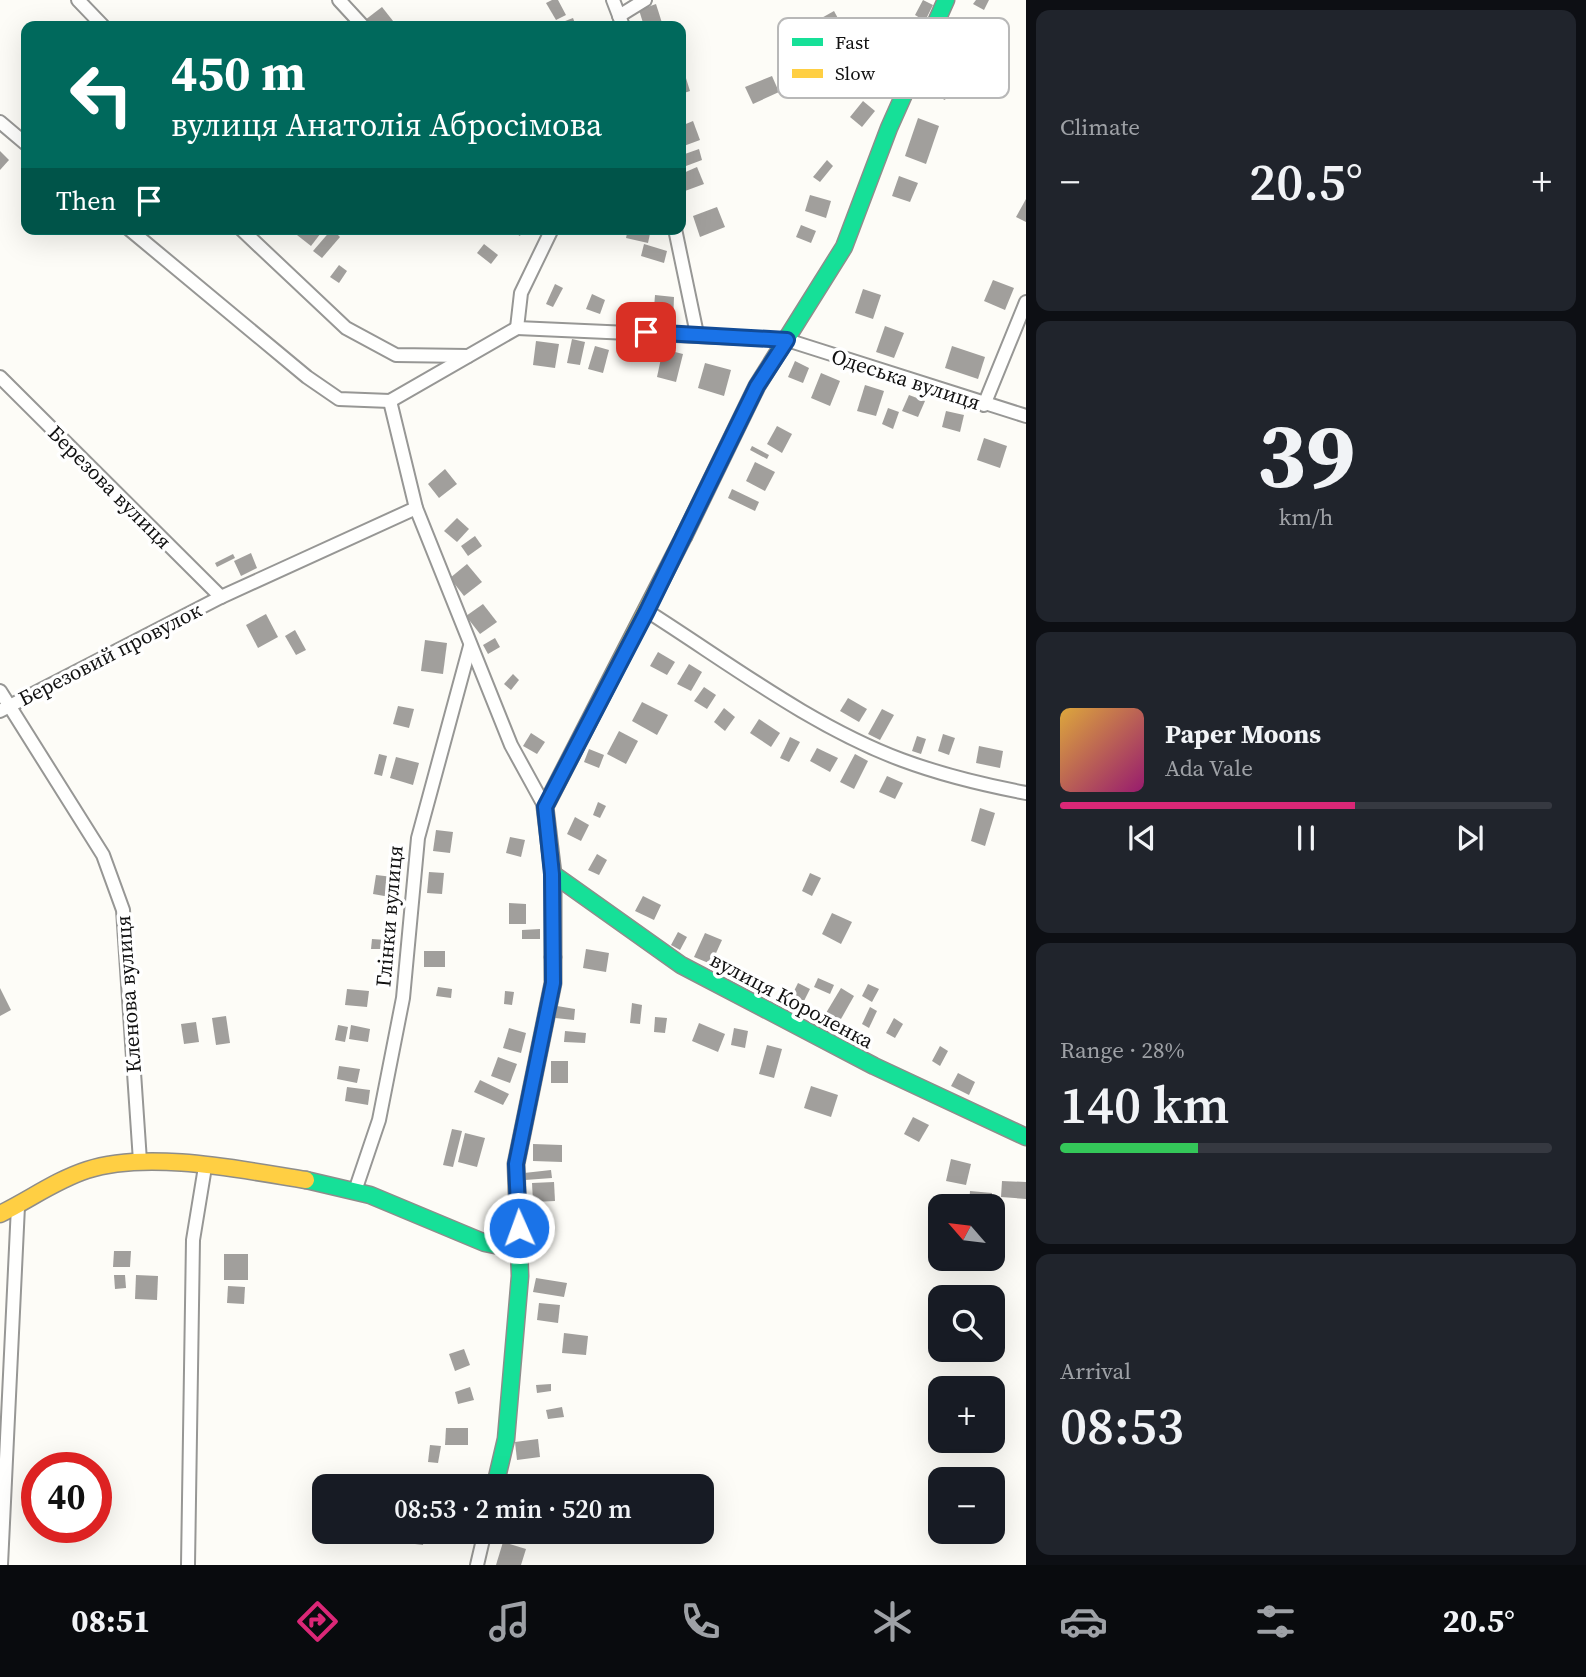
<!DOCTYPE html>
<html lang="en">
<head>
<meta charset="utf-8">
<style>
  :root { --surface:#171b24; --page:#20242c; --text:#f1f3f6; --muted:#9ea1a6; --line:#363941; --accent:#db2777 }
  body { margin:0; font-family:"Source Serif 4",serif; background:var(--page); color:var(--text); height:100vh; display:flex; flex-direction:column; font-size:26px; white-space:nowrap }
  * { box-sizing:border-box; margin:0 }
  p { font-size:23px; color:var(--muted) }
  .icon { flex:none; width:38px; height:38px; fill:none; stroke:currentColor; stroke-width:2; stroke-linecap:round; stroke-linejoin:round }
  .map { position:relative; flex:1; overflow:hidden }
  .side { display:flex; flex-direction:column; gap:10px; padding:10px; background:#0d0f14; width:560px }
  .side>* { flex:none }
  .hud { position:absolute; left:21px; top:21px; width:665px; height:214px; border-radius:14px; box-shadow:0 7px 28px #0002; background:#00695c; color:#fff; overflow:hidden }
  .needle { width:46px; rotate:298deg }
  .fabs { position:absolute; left:928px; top:1194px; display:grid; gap:14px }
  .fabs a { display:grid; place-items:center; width:77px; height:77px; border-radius:14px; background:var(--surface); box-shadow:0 7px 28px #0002; font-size:35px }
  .speed { position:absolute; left:21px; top:1452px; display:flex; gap:14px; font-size:35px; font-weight:700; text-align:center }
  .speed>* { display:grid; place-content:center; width:91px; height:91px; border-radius:50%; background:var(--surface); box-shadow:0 7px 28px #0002; line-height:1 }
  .speed .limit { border:10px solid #d22; background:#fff; color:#111 }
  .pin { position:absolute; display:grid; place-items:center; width:60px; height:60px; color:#fff; margin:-30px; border-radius:14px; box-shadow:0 4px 10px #0006 }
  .me { position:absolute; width:77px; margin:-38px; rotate:358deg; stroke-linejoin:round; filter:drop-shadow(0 0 5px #0008) }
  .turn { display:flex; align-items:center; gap:24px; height:147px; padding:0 35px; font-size:32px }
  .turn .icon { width:91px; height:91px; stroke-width:2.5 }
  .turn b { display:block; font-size:49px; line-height:60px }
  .then { display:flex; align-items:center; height:66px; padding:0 35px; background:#0003; gap:14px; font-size:26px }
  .big { font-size:52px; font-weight:600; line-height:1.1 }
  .side .card { flex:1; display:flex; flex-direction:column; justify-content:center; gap:10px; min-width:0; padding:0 24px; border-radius:14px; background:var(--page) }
  .side .dial { align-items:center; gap:0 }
  .dial b { font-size:91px; line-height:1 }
  .song { display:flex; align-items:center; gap:21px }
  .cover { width:84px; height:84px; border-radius:10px; background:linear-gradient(135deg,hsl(40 70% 55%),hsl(320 70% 35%)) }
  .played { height:7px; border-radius:4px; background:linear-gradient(90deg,var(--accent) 60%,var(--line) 60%) }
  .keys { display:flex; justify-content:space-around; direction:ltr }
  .heat { display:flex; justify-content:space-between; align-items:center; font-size:38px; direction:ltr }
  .charge { height:10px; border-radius:5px; background:linear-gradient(90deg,#34c759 28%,var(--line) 0) }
  .trip { position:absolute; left:312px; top:1474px; width:402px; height:70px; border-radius:14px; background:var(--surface); box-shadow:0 7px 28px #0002; font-weight:600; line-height:70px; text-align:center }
  .dock { display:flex; height:112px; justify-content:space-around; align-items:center; background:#090b0e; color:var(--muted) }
  .dock .icon { width:49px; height:49px }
  .dock .selected { color:var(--accent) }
  .dock b { font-size:32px; color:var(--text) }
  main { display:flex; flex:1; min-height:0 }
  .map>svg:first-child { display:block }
</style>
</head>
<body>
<main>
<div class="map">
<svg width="1026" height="1565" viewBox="0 0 1026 1565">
  <rect width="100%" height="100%" fill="#fdfcf7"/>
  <g fill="#a19f9c">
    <polygon points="552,0 558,0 566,15 556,20 546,3"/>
    <polygon points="923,0 933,5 925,21 915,15"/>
    <polygon points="976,0 989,0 984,10 973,4"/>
    <polygon points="656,4 663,26 644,26 639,10"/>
    <polygon points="382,7 397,26 370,26 365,20"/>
    <polygon points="834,11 840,22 824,31 818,20"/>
    <polygon points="573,18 576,26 561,26 560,23"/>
    <polygon points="685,75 690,91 681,94 681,77"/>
    <polygon points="772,76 779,92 753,104 745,87"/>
    <polygon points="934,84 949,91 945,100 930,93"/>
    <polygon points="863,101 875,111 862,127 850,117"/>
    <polygon points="918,118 939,126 926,164 905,156"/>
    <polygon points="693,121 700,140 681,147 681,126"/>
    <polygon points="699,149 702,160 686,166 682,155"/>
    <polygon points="0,151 9,160 0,170"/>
    <polygon points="827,160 833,166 820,182 813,177"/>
    <polygon points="697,167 704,184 685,191 681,174"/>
    <polygon points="899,176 918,183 910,202 892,196"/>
    <polygon points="810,195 831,201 826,218 805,211"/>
    <polygon points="1026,199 1026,222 1016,217"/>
    <polygon points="717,207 725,227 700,237 693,216"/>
    <polygon points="801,225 816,231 811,243 796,237"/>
    <polygon points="301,229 324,229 311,246 297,235"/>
    <polygon points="332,229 340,237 322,258 313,251"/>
    <polygon points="508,229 523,229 520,236"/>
    <polygon points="628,229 651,229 648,243 626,238"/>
    <polygon points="484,244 498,255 491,264 477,253"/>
    <polygon points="644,244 667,251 664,263 641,256"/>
    <polygon points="339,265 347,271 339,283 330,277"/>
    <polygon points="993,280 1014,288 1005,310 984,301"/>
    <polygon points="555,284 563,288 553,307 546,304"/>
    <polygon points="863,289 881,295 873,319 855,313"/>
    <polygon points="592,294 605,300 600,314 586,309"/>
    <polygon points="655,295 674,297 673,322 653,321"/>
    <polygon points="885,326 904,333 894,358 876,352"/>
    <polygon points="572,339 585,342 580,365 567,363"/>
    <polygon points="536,341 559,344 555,368 533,365"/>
    <polygon points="595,346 609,350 603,373 588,369"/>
    <polygon points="952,346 985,357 978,379 945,368"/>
    <polygon points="663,349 683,354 676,382 657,377"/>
    <polygon points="795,361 809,368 803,383 788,377"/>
    <polygon points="705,363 731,370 724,396 698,388"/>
    <polygon points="821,373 840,381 830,406 811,398"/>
    <polygon points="865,385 884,391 876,416 857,411"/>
    <polygon points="909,395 925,401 918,417 902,411"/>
    <polygon points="888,408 899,412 893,429 882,424"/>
    <polygon points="946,411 964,415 960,432 942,427"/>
    <polygon points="777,426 792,434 782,453 767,444"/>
    <polygon points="984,438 1007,446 1000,468 977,460"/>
    <polygon points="752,446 769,455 767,459 750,450"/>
    <polygon points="755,462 775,472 765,491 746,481"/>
    <polygon points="445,469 457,484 439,498 428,484"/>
    <polygon points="732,489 759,502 755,511 728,498"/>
    <polygon points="457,518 469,529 457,542 444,531"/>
    <polygon points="475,536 482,546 468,556 461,546"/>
    <polygon points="251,553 257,568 241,576 234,561"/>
    <polygon points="233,554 235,558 217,567 215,563"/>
    <polygon points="467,564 482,582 464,596 450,578"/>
    <polygon points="483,604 497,622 480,634 466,616"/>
    <polygon points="266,614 278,637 258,648 246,625"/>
    <polygon points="295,630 306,650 296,655 285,636"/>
    <polygon points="495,638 500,647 488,654 483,645"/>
    <polygon points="425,640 447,643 443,674 421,671"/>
    <polygon points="658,652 675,662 667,675 650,666"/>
    <polygon points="689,664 702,672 691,691 677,684"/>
    <polygon points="513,674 519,680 511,690 504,684"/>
    <polygon points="704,687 716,695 707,709 694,701"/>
    <polygon points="848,698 867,709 859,722 840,711"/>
    <polygon points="642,702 668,715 657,735 632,721"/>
    <polygon points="398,706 414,709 409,728 393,724"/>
    <polygon points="724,708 735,717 725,731 714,722"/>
    <polygon points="882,709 894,715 880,740 868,734"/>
    <polygon points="759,719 780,733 771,747 750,733"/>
    <polygon points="619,731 638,741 626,764 607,754"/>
    <polygon points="531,733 545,742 537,754 523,746"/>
    <polygon points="943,734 955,738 949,755 938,751"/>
    <polygon points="917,736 926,739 921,754 912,751"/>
    <polygon points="790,737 800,742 789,762 780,758"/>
    <polygon points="979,746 1003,751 1000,768 976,763"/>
    <polygon points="817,748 838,758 830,772 810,761"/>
    <polygon points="589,749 604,755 599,768 584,762"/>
    <polygon points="379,754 387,756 382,776 374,774"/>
    <polygon points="855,754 868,761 854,789 840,782"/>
    <polygon points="396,757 419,763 413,785 390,778"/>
    <polygon points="887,776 903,783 895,799 879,792"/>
    <polygon points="598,802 606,806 600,818 593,815"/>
    <polygon points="980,808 995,813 985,846 971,841"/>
    <polygon points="575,817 589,825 581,841 567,834"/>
    <polygon points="436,830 453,832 450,853 433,851"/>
    <polygon points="510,837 525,840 521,857 506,853"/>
    <polygon points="597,854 607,860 599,875 588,870"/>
    <polygon points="429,872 444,873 442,894 427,893"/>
    <polygon points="810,873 821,878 812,896 802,891"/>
    <polygon points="376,875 393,877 390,897 373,894"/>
    <polygon points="643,896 661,905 654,920 635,911"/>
    <polygon points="509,903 526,904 526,924 509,924"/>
    <polygon points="832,913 852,922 841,944 822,934"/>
    <polygon points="540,929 540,939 522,939 522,930"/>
    <polygon points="678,932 687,937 680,950 671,945"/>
    <polygon points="705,933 722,940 711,964 694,957"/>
    <polygon points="372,939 386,940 386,949 371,949"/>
    <polygon points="586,949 609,953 606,972 583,968"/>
    <rect x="424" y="951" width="21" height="16"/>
    <polygon points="818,978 834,985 830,994 814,987"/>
    <polygon points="798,983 810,989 803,1003 791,997"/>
    <polygon points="868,984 879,989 872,1002 862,996"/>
    <polygon points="438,987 452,989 451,998 436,996"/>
    <polygon points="0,988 11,1010 0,1016"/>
    <polygon points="841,988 854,996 837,1026 823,1018"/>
    <polygon points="347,989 369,991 367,1007 345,1005"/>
    <polygon points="505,991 514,992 512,1005 504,1004"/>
    <polygon points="632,1003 642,1005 640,1024 630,1023"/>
    <polygon points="557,1006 575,1009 574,1020 555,1018"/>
    <polygon points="870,1007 877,1011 869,1028 862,1024"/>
    <polygon points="226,1016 230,1043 216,1045 212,1018"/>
    <polygon points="655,1017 667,1018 665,1033 654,1032"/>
    <polygon points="894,1018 903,1024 895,1038 886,1033"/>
    <polygon points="196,1022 199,1042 184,1044 181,1024"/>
    <polygon points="699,1023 725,1034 718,1052 692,1041"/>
    <polygon points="338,1025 348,1027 345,1042 335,1040"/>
    <polygon points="351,1025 370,1029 368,1042 349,1039"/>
    <polygon points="509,1028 526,1033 521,1053 503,1048"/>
    <polygon points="734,1028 748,1031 745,1048 731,1045"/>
    <polygon points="565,1031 586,1033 585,1043 564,1042"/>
    <polygon points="767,1045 782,1049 774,1078 759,1074"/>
    <polygon points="940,1046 948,1051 940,1066 932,1061"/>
    <polygon points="498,1057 517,1064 510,1083 491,1076"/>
    <rect x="551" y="1061" width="17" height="22"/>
    <polygon points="339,1066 360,1069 357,1083 337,1079"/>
    <polygon points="958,1073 975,1082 969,1095 951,1086"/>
    <polygon points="480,1080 509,1094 503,1105 474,1092"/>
    <polygon points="811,1086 838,1095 831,1117 804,1108"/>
    <polygon points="347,1087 370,1090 368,1105 345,1101"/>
    <polygon points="913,1117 929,1125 919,1142 904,1134"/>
    <polygon points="452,1129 462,1131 453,1167 443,1165"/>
    <polygon points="465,1133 485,1138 477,1167 458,1162"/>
    <polygon points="533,1144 562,1145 562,1162 533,1161"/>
    <polygon points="951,1159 971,1164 966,1185 946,1181"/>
    <polygon points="551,1170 552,1178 525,1180 524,1173"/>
    <polygon points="1002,1181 1026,1182 1026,1199 1001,1197"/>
    <polygon points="554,1182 555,1201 533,1202 532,1183"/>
    <polygon points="970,1191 992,1193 991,1206 969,1205"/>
    <rect x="533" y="1216" width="10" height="15"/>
    <polygon points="114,1251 131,1251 130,1267 113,1267"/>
    <rect x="224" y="1254" width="24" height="26"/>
    <polygon points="114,1275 125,1275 126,1288 115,1289"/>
    <polygon points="136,1275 158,1276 157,1300 135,1299"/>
    <polygon points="536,1278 567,1283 564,1297 533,1292"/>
    <polygon points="228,1286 245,1287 244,1304 227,1303"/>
    <polygon points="539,1303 560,1305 558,1323 537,1320"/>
    <polygon points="564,1333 588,1336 586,1355 562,1353"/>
    <polygon points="464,1349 470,1365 455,1371 449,1354"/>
    <polygon points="551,1384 551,1391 537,1393 536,1385"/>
    <polygon points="470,1387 474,1400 458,1404 455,1392"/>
    <polygon points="562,1407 564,1417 548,1419 546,1410"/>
    <polygon points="446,1428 468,1428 468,1445 445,1445"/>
    <polygon points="538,1439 540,1457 517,1460 515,1442"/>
    <polygon points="430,1445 441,1446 438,1463 428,1462"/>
    <polygon points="408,1531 425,1531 423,1545 407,1543"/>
    <polygon points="503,1542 526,1549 521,1565 496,1565"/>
  </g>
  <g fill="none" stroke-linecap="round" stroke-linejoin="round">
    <defs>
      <g id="street">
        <polyline points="78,0 103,26"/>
        <polyline points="339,0 363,26"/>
        <polyline points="613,0 623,26"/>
        <polyline points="619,16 645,0"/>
        <polyline points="0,122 26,144"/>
        <polyline points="129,229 307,377 339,399 390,401 517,328"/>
        <polyline points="241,229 346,328 396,355 468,356"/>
        <polyline points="675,229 697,334"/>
        <polyline points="517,328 787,340 1026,416"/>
        <polyline points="517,328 521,293 552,229"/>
        <polyline points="0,377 221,597"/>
        <polyline points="390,401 416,508 511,745 545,807"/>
        <polyline points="984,405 1026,302"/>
        <path d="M647 611C729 663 811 726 902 760 942 775 984 785 1026 793"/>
        <polyline points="0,691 103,855 123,910 140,1161"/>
        <polyline points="0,711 221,597 416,508"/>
        <polyline points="355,1191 379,1120 403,998 418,838 470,646"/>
        <polyline points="1,1565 18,1206"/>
        <polyline points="188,1565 193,1240 205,1167"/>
        <polyline points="477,1565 485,1531"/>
      </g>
      <g id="fast">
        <polyline points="684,536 757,386 844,247 889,128 946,0"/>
        <polyline points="553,874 681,965 874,1066 1026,1137"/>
        <polyline points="306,1180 370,1195 485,1243 519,1250"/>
        <polyline points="495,1486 506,1439 520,1276 516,1164 553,983 553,957"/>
      </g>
      <g id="slow">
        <polyline points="553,957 553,874 545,807 684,536"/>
        <path d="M0 1214C29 1200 56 1180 87 1170 148 1150 243 1170 306 1180"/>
      </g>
    </defs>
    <use href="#street" stroke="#979795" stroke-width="16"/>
    <use href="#fast" stroke="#8e8d8b" stroke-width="19"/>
    <use href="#slow" stroke="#8e8d8b" stroke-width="19"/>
    <use href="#street" stroke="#fffffe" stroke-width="12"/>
    <use href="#fast" stroke="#16e098" stroke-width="16"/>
    <use href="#slow" stroke="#ffcf43" stroke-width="16"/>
  </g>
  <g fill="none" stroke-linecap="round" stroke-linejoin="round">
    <defs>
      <polyline id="route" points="519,1228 516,1164 553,983 552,874 545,807 647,611 757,386 787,340 646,332"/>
    </defs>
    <use href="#route" stroke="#114b97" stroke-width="18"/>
    <use href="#route" stroke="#1a73e8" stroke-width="12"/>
  </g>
  <g text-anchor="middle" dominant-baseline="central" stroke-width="7" stroke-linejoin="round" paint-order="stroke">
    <g font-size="21" fill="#111" stroke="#fff">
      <text transform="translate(906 379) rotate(18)">Одеська вулиця</text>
      <text transform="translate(110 487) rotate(45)">Березова вулиця</text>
      <text transform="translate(110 654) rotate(-27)">Березовий провулок</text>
      <text transform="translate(389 916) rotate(-85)">Глінки вулиця</text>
      <text transform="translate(128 994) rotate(-94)">Кленова вулиця</text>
      <text transform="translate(792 1000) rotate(28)">вулиця Короленка</text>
    </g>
  </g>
  <rect x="778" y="18" width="231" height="80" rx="10" fill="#fff" stroke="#b8b8b8" stroke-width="2"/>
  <rect x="792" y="38" width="31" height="8" fill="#16e098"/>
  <rect x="792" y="69" width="31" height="9" fill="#ffcf43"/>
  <g font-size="19" fill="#111">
    <text x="835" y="49">Fast</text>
    <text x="835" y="80">Slow</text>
  </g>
</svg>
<div class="fabs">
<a><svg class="needle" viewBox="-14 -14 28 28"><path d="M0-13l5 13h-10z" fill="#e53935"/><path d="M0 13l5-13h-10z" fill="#9ea1a6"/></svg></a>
<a><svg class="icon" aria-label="search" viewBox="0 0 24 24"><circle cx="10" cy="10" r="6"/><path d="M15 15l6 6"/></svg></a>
<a>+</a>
<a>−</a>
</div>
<div class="speed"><div class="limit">40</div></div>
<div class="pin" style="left:646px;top:332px;background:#d93025"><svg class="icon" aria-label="arrive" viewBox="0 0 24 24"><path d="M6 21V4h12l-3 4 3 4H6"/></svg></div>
<svg class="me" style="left:519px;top:1228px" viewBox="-20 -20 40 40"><circle r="17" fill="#1a73e8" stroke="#fff" stroke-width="3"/><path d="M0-11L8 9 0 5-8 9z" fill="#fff"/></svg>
<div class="trip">08:53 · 2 min · 520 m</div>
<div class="hud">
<div class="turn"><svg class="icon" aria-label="left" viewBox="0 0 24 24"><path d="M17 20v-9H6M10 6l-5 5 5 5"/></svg><div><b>450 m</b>вулиця Анатолія Абросімова</div></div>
<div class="then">Then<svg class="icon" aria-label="arrive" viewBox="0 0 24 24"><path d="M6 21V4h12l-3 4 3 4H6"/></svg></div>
</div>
</div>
<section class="side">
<div class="card"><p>Climate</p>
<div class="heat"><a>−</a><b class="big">20.5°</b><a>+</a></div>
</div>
<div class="card dial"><b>39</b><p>km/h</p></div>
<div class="card">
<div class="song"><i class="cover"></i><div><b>Paper Moons</b><p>Ada Vale</p></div></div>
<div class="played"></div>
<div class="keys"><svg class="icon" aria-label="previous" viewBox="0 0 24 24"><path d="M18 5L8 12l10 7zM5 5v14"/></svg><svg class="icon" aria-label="pause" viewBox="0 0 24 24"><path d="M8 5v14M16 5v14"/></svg><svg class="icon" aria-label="next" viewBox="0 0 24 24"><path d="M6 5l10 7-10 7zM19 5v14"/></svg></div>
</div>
<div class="card"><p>Range · 28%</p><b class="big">140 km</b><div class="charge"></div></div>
<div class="card"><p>Arrival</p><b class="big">08:53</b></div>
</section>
</main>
<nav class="dock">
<b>08:51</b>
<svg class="icon selected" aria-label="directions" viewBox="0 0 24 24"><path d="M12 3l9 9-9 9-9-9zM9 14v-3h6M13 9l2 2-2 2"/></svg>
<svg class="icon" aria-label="music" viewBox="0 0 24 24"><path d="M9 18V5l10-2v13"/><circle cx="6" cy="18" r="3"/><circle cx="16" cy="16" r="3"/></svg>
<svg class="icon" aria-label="phone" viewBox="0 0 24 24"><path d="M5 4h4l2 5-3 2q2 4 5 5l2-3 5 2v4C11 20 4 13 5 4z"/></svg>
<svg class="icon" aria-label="climate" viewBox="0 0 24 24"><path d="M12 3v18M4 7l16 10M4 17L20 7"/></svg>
<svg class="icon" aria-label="car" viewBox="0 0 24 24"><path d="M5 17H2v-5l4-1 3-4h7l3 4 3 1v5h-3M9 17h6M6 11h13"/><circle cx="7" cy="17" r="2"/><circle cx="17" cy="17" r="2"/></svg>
<svg class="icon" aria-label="filters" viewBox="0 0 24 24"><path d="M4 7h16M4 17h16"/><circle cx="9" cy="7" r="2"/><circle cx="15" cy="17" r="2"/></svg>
<b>20.5°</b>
</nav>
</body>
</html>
